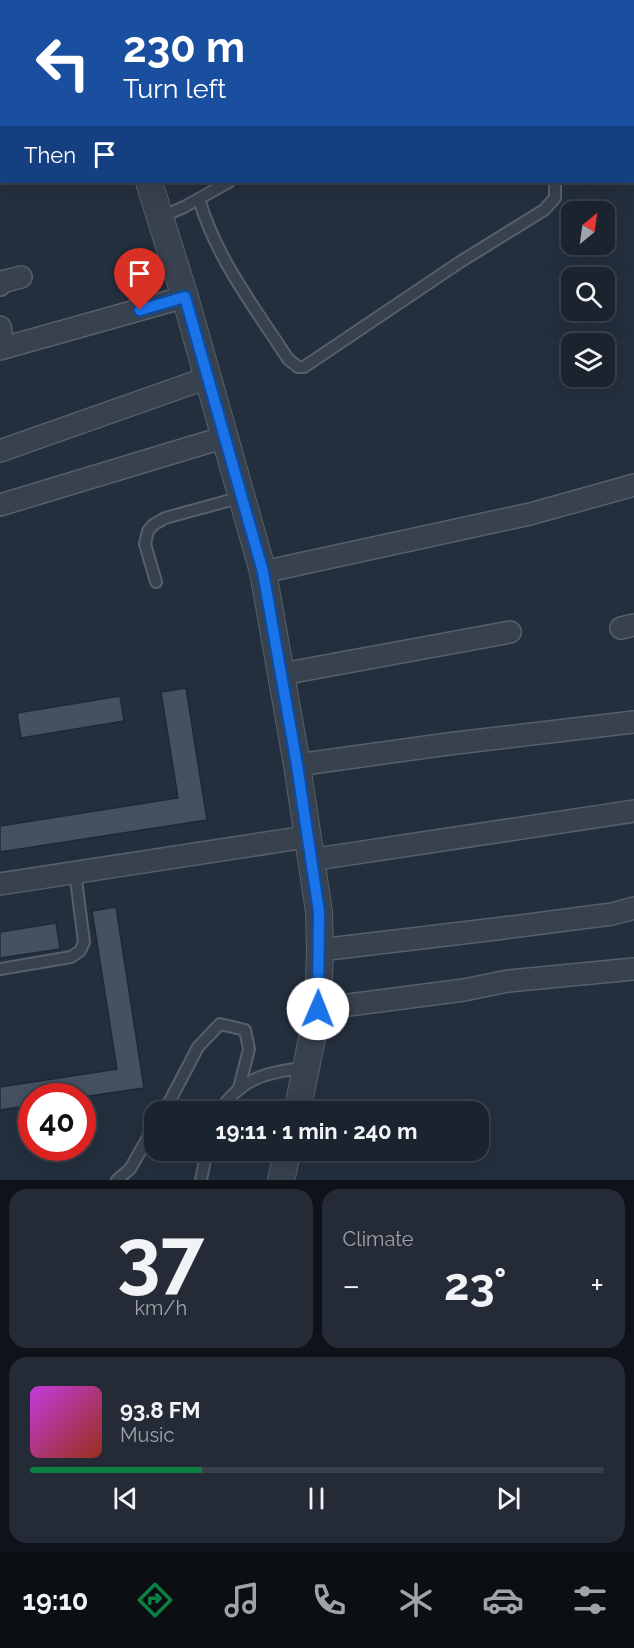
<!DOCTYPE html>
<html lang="en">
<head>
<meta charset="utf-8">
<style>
  :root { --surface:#1b232e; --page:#242b36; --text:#f1f3f6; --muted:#a0a4aa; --line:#39404a; --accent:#0b8043 }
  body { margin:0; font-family:Raleway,sans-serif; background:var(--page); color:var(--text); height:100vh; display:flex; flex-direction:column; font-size:22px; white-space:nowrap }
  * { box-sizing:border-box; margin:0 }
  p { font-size:20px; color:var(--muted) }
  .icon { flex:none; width:33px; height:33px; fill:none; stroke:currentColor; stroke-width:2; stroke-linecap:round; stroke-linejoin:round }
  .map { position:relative; height:1180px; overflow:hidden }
  .side { display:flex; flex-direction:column; gap:9px; padding:9px; background:#0f1319; flex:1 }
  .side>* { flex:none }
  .top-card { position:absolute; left:0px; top:0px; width:634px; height:183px; box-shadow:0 6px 24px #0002,0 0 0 2px var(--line); background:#1a4fa0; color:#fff; overflow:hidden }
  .needle { width:39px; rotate:29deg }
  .controls { position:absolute; left:561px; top:201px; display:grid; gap:12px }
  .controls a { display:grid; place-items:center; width:54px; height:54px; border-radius:12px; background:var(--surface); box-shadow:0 6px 24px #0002,0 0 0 2px var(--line); font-size:30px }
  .speed { position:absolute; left:18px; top:1083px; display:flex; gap:12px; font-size:30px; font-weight:700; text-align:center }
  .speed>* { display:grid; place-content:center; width:78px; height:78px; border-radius:50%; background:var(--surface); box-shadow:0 6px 24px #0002,0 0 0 2px var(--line); line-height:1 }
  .speed .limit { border:9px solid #d22; background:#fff; color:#111 }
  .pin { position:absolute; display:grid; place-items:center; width:51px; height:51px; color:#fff; margin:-62px -26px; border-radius:50% 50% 50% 0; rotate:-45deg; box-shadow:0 0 6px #0007 }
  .pin .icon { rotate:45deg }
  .me { position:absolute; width:66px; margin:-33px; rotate:1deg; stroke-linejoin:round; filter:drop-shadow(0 0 4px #0008) }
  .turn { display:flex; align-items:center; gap:21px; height:126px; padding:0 24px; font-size:27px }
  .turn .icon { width:78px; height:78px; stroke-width:2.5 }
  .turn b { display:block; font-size:42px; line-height:51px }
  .then { display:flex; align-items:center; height:57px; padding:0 24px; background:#0003; gap:12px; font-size:22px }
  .big { font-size:45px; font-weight:700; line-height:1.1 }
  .side .card { flex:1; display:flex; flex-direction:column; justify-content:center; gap:9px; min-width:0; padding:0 21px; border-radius:18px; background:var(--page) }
  .side .dial { align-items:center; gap:0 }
  .dial b { font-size:78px; line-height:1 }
  .song { display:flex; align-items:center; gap:18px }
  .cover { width:72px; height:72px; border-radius:9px; background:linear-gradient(135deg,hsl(290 70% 55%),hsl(10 70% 35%)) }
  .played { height:6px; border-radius:3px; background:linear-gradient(90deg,var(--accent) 30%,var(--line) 30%) }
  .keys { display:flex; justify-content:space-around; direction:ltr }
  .heat { display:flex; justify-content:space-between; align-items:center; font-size:33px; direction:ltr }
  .side .tiles { flex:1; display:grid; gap:9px; grid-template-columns:1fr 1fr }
  .card:last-child { grid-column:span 2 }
  .trip { position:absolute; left:144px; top:1101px; width:345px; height:60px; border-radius:18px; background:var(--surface); box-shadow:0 6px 24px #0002,0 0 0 2px var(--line); font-weight:700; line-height:60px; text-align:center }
  .tab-bar { display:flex; height:96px; justify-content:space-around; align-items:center; background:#0b0e12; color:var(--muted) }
  .tab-bar .icon { width:42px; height:42px }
  .tab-bar .selected { color:var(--accent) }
  .tab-bar b { font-size:27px; color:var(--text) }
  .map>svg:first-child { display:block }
</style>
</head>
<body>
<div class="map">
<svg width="634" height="1180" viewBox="0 0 634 1180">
  <rect width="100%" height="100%" fill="#242f3e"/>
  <g fill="#455162" stroke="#1f2835" stroke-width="1.5">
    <polygon points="2,32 2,143 0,143 0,33"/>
    <polygon points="186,688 207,820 0,852 0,826 178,798 161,692"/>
    <polygon points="120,696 124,721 21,738 17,713"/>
    <polygon points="116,907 144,1088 82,1097 32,1096 32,1105 0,1110 0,1087 117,1069 92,911"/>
    <polygon points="56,923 60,949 0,958 0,932"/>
  </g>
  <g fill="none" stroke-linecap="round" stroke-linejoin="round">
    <defs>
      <g id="service">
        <polyline points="301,0 301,2"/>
        <path d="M199 199C216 258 255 308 288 359L298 367H304L460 262 544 210 555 198V182"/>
        <polyline points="161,217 184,207 229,182"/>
        <polyline points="156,582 145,544 148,531 153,525 165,518 242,497"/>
        <polyline points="0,969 71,957 80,951 84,942 75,872"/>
        <polyline points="164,1112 198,1047 220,1024 245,1030 249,1049 239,1088"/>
        <path d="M219 1112C242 1076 268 1073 306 1067"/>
        <polyline points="117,1180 130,1169 154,1127"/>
        <polyline points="201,1180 207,1150"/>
      </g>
      <g id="minor">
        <polyline points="0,285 2,282 21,277"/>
        <polyline points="0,327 3,348"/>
        <polyline points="0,349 185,297"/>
        <polyline points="0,451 207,378"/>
        <polyline points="0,505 225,437"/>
        <polyline points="263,572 530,514 634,485"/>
        <polyline points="621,628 634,625"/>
        <polyline points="282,674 510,632"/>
        <polyline points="297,765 448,744 634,722"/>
        <polyline points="310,860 634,811"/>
        <polyline points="0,884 306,837"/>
        <polyline points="320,950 504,928 612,914 634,908"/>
        <polyline points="318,1009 464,990 508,981 634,969"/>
      </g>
      <g id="tertiary">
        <polyline points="93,0 93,2"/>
        <polyline points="149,182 185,297 263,572 297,765 319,912 320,950 318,1009 297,1112"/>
        <polyline points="281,1180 288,1150"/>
      </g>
    </defs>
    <use href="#service" stroke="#565f6c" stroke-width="14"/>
    <use href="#minor" stroke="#565f6c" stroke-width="24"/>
    <use href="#tertiary" stroke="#565f6c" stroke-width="28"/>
    <use href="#service" stroke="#38414e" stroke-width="10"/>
    <use href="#minor" stroke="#38414e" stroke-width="21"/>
    <use href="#tertiary" stroke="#38414e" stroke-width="26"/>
  </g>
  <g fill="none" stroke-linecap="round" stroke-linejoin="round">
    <defs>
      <polyline id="route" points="140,310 185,297 263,572 297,765 319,912 318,1009"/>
    </defs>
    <use href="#route" stroke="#114b97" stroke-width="15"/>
    <use href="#route" stroke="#1a73e8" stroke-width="10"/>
  </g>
</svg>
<div class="controls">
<a><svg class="needle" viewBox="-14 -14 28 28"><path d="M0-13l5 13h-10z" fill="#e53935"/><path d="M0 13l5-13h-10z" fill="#a0a4aa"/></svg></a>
<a><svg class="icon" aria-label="search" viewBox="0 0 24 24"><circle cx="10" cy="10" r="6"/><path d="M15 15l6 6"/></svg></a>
<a><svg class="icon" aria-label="layers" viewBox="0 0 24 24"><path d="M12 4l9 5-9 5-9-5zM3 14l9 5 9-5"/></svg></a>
</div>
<div class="speed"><div class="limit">40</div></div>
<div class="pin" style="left:140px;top:310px;background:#d93025"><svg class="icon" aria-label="arrive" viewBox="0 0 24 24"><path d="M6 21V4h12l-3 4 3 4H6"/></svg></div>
<svg class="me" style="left:318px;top:1009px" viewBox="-20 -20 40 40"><circle r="19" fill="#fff"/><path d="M0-13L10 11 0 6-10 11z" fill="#1a73e8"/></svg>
<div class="trip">19:11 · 1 min · 240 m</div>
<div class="top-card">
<div class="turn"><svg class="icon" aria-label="left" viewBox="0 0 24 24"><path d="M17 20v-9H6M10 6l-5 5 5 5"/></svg><div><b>230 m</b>Turn left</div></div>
<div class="then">Then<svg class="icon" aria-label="arrive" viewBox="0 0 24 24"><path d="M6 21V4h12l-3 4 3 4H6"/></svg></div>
</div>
</div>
<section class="side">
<div class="tiles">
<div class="card dial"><b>37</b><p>km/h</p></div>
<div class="card"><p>Climate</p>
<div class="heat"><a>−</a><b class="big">23°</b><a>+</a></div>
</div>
<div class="card">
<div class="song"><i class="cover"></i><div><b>93.8 FM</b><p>Music</p></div></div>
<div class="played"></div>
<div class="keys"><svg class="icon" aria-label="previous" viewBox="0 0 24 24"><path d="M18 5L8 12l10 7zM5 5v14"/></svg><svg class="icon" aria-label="pause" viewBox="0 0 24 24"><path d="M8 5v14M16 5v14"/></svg><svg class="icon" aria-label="next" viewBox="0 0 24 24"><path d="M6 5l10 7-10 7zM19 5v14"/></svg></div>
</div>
</div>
</section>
<nav class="tab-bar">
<b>19:10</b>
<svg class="icon selected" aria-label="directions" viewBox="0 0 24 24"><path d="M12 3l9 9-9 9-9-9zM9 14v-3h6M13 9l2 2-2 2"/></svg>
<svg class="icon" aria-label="music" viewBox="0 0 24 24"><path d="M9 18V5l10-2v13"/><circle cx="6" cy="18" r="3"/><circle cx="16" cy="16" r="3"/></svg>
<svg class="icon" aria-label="phone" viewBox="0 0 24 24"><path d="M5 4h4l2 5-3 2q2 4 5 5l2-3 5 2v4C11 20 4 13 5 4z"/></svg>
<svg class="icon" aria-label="climate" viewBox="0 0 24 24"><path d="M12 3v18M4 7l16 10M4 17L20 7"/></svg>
<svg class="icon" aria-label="car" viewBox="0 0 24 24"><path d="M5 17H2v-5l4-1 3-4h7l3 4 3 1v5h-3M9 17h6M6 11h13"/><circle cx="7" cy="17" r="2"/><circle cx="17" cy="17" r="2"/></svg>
<svg class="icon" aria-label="filters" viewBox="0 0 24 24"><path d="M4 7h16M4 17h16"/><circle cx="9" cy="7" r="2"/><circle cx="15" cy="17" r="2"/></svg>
</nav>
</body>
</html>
